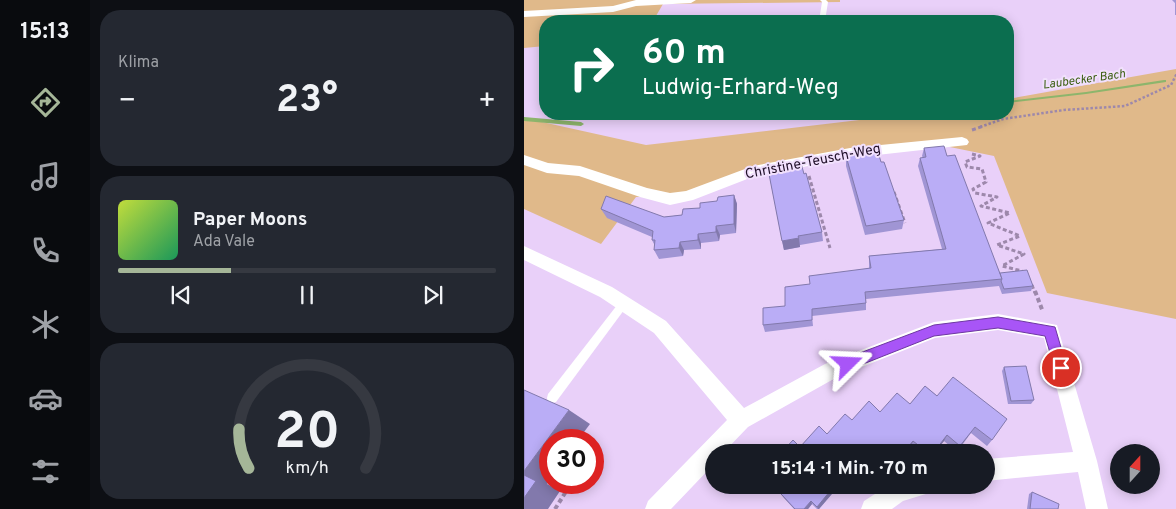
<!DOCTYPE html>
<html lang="de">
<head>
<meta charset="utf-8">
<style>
  :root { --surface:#171b24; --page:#242831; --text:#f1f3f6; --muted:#9ea1a6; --line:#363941; --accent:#a5b698 }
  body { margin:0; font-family:Overpass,sans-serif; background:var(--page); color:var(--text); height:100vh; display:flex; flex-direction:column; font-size:19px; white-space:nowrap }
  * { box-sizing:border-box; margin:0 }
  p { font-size:16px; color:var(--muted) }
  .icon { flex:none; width:28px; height:28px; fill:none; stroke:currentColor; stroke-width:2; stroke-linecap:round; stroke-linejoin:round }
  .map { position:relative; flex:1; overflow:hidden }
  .side { display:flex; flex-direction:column; gap:10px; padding:10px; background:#0d0f14; width:434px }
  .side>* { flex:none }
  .hud { position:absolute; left:15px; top:15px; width:475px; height:105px; border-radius:20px; box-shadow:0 2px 12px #0003; background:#0b6e4f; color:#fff; overflow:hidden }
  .needle { width:32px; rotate:21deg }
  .buttons { position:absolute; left:586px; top:444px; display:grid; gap:10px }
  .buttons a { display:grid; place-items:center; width:50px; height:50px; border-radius:50%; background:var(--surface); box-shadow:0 2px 12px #0003; font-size:25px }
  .speed { position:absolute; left:15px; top:429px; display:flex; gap:10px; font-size:25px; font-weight:700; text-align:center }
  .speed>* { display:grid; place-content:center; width:65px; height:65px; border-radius:50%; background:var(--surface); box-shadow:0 2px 12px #0003; line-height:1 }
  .speed .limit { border:8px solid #d22; background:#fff; color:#111 }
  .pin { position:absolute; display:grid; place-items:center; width:42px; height:42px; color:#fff; margin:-21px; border:2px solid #fff; border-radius:50%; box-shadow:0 1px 5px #0007 }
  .me { position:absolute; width:55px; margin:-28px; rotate:69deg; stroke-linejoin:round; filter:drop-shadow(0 0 4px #0008) }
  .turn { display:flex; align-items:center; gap:18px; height:105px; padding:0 20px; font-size:22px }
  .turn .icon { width:65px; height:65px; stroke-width:2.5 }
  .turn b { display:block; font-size:35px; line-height:42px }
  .big { font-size:38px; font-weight:700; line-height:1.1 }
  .side .tile { flex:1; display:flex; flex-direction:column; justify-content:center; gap:8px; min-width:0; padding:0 18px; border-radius:20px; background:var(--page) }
  .side .dial { align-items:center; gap:0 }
  .dial svg { height:130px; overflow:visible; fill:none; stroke:var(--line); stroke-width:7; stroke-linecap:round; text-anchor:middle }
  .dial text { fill:var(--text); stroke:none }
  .song { display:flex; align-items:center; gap:15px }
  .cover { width:60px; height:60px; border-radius:8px; background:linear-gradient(135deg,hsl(70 70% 55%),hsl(150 70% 35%)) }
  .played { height:5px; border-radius:2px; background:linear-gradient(90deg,var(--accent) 30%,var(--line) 30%) }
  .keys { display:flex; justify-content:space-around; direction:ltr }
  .heat { display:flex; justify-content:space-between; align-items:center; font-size:28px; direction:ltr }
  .trip { position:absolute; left:181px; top:444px; width:290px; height:50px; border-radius:25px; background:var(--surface); box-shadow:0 2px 12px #0003; font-weight:700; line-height:50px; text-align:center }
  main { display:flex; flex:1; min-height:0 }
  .dock { display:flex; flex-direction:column; width:90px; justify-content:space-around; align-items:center; background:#090b0e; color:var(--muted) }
  .dock .icon { width:35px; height:35px }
  .dock .active { color:var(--accent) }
  .dock b { font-size:22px; color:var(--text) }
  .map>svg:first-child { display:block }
</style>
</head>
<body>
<main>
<nav class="dock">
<b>15:13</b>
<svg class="icon active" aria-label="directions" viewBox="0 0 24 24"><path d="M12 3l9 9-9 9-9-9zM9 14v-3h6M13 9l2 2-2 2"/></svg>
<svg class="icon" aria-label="music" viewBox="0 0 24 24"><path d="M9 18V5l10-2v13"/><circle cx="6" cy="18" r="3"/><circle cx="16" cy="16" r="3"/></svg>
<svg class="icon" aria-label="phone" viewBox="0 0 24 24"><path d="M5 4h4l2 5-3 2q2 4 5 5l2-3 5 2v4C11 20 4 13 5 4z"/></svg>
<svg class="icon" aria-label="climate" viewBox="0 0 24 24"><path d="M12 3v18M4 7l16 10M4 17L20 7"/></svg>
<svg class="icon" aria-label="car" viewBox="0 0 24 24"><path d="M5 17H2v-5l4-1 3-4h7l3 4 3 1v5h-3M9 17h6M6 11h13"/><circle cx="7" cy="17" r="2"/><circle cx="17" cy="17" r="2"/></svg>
<svg class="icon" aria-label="filters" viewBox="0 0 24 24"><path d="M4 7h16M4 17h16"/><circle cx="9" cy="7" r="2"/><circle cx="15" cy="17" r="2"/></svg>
</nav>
<section class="side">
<div class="tile"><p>Klima</p>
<div class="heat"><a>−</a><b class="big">23°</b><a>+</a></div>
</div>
<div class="tile">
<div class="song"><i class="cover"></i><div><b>Paper Moons</b><p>Ada Vale</p></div></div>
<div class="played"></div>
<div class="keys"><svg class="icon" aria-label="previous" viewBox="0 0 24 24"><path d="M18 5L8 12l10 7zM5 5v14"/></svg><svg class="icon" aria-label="pause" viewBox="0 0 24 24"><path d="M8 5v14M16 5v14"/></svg><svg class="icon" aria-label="next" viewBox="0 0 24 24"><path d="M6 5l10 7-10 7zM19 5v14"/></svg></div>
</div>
<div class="tile dial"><svg viewBox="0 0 100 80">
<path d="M14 69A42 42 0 1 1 86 69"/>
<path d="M14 69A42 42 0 0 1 8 45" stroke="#a5b698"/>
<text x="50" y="56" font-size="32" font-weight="700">20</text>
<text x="50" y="72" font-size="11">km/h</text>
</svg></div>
</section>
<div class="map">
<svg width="653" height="509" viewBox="0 0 653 509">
  <rect width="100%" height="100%" fill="#e9d0f9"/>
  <g fill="#e0b98a">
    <polygon points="0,0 316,0 316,2 139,4 129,21 21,21 21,46 0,48"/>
    <polygon points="652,69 652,319 523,293 470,156 416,145 222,171 156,195 112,197 77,244 0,209 0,118 122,145 386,114 484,114 484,99"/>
  </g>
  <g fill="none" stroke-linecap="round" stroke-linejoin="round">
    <g fill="#8db56c" fill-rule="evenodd">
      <polygon points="640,80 642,80 642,82 562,94 484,103 484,101 562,92"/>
      <polygon points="0,117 57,122 60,124 57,126 0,121"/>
    </g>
    <polyline stroke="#9d88ab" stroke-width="2.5" stroke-dasharray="2.5 2" stroke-linecap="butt" points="456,127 479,119 540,110 601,106 647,85 653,73"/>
    <g stroke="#9d88ab" stroke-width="3" stroke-dasharray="4 2.5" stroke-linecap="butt">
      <polyline points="448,130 460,126"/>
      <polyline points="448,154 456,156 441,162 443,167 458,169 462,182 449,189 451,193 473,197 457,206 486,213 464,223 496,236 473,245 500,254 478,266 498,271"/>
      <polyline points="285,176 306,248"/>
      <polyline points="370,192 381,223"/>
      <polyline points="508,285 511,293"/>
    </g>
    <g stroke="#9d88ab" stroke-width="4" stroke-dasharray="4.5 3" stroke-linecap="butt">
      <polyline points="511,291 519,312"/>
      <polyline points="31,509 48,482"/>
    </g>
    <g fill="#fff" fill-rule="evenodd">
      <polygon points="296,0 302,0 304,2 301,21 295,21 298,2"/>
      <polygon points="100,299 103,300 105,303 103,306 32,402 28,403 24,402 23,398 24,394 97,300"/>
    </g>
    <g fill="#fff" fill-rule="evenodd">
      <polygon points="112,0 172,0 167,3 112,6 89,12 0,17 0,11 89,6"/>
      <polygon points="438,137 443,139 445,142 443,145 326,158 231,176 169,200 146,205 116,197 55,176 23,173 0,165 0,155 24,163 56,166 123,188 146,193 162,191 229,166 326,148"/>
      <polygon points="0,246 88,287 142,321 220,408 301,364 410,322 474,314 533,325 573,461 584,509 562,509 554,472 462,481 462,459 549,452 520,338 474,330 411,338 315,376 224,427 200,452 190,452 190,464 147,509 121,509 124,501 203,420 130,333 76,297 0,260"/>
      <polygon points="365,485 408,485 405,493 379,501 368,509 337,509 340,501"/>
    </g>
  </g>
  <g fill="#a095d4">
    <polygon points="648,0 653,0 653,15 651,15 651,3"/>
    <polygon points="400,148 423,156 476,273 509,286 507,291 478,294 475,286 342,299 342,310 288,316 289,326 241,332 239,325 286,284 345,268 345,256 418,249 394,166 396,158 399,158 398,156"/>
    <polygon points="322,156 357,162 380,220 378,229 341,235 322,166"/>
    <polygon points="244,169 280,174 298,232 299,241 276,245 276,247 260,250"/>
    <polygon points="210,195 213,204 212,233 196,235 195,241 177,243 177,249 160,250 159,256 135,259 130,250 131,246 128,240 128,237 83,218 77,209 140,217 158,215"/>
    <polygon points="480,367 510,400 507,404 484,404 478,371"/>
    <polygon points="401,386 468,440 463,446 447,433 433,452 420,441 411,452 394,452 387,446 276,447 303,434 328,420 386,404"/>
    <polygon points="265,485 325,485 318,493 313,488 295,509 293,509 288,504 284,509 270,509 260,498 257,494"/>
    <polygon points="508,492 534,509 503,509 505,494"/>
  </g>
  <g fill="#8279ac">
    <polygon points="210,195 213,204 212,233 210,224"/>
    <polygon points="192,226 196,235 195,241 192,232"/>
    <polygon points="174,234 177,243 177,249 174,240"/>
    <polygon points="275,238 276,247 260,250 258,241"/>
    <polygon points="156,242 160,250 159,256 155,248"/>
    <polygon points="45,410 66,424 54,440 26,440 26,480 23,484 36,491 24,509 0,509 0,471"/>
    <polygon points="423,435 420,441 411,452 410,452"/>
    <polygon points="389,441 387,446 382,452 380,452"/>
    <polygon points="311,485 312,485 313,488 295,509 294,509 293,507"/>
    <polygon points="321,485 325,485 318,493 318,489"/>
    <polygon points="287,501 288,504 284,509 280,509"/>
  </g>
  <g fill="#baadf6" stroke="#8279ac">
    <polygon points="420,146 423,156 431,155 478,279 341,292 342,303 288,309 288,320 239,325 239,308 261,306 261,287 286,284 285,276 347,268 345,256 422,249 396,158 402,157 400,148"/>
    <polygon points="354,152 357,162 360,162 380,220 342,226 322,156"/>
    <polygon points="277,163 280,174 282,173 298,232 274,236 275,238 258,241 244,169"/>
    <polygon points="210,195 210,224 192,226 192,232 174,234 174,240 156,242 155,248 130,250 131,240 128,240 129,231 77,209 82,196 140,217 158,215 159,209 176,208 176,203 193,201 194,197"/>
    <polygon points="503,270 509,286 480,289 477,281 478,279 476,273"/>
    <polygon points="502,366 510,400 487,401 480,367"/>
    <polygon points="429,377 483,419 468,440 451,427 436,446 423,435 410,452 403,452 389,441 380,452 258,452 269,440 276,447 295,426 303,434 321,414 328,420 345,401 356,412 373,393 386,404 401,386 413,396"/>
    <polygon points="0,390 45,410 0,471"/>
    <polygon points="0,475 12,481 0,498"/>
    <polygon points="265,485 311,485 293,507 287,501 280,509 271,509 257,494"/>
    <polygon points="313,485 321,485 318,489"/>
    <polygon points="508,492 535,504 534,509 506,509"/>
  </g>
  <polygon fill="#a855f7" stroke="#6d37a1" points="474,317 531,327 543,368 541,373 537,374 532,373 521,336 474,328 410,336 324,370 320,368 318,364 320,359 410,325"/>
  <g text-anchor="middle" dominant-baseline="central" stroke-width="4" stroke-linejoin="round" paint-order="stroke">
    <g font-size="12" font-style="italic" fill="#385c0e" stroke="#f1e0fd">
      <text transform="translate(560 80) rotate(-8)">Laubecker Bach</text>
    </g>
    <g font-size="14" fill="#201029" stroke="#f1e0fd">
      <text transform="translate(289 162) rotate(-11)">Christine-Teusch-Weg</text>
    </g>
  </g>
</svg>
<div class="buttons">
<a><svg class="needle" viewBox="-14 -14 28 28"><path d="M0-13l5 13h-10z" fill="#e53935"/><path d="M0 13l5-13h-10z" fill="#9ea1a6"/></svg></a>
</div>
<div class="speed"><div class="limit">30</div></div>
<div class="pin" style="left:537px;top:368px;background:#d93025"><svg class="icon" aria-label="arrive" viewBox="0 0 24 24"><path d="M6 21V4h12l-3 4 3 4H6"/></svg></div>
<svg class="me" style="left:324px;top:364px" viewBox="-20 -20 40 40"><path d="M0-17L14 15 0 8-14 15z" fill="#a855f7" stroke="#fff" stroke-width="4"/></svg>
<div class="trip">15:14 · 1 Min. · 70 m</div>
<div class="hud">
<div class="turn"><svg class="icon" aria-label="right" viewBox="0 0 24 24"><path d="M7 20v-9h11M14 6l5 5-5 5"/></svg><div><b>60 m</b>Ludwig-Erhard-Weg</div></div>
</div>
</div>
</main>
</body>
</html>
